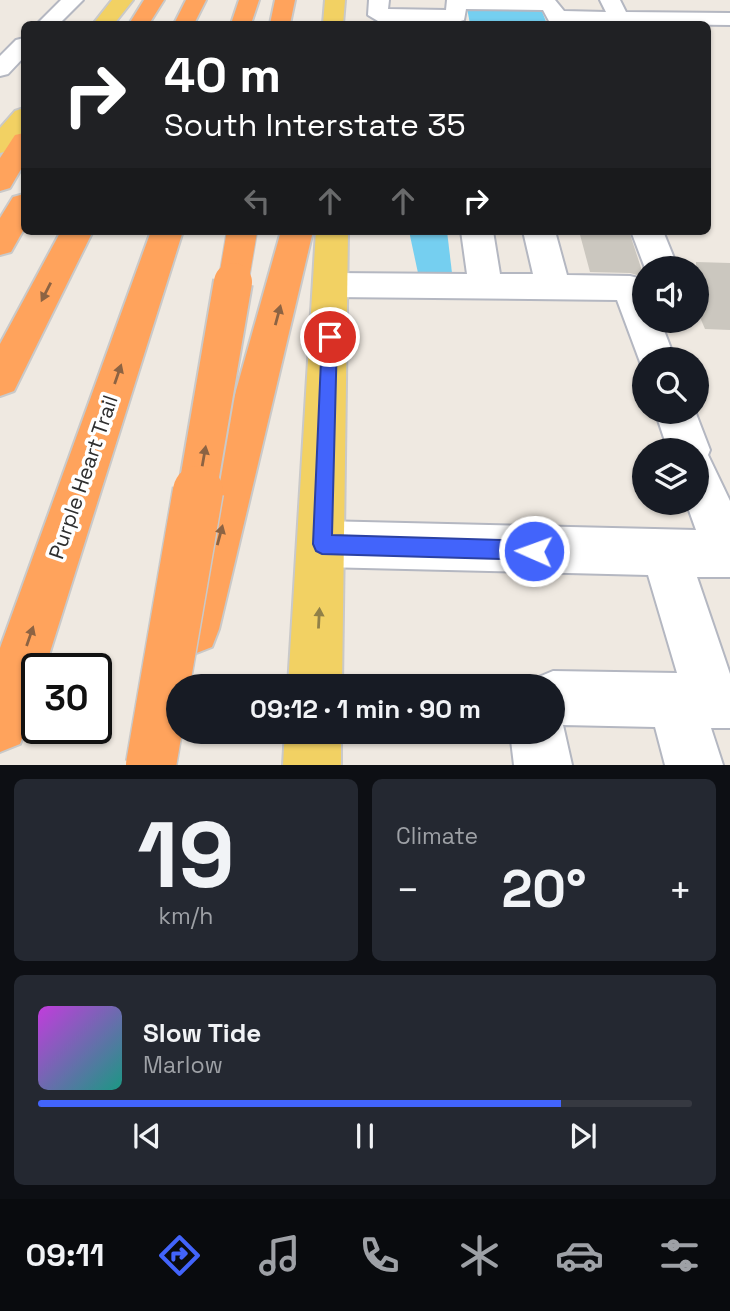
<!DOCTYPE html>
<html lang="en">
<head>
<meta charset="utf-8">
<style>
  :root { --surface:#171b24; --page:#242831; --text:#f1f3f6; --muted:#9ea1a6; --line:#363941; --accent:#4264fb }
  body { margin:0; font-family:"Space Grotesk",sans-serif; background:var(--page); color:var(--text); height:100vh; display:flex; flex-direction:column; font-size:26px; white-space:nowrap }
  * { box-sizing:border-box; margin:0 }
  p { font-size:23px; color:var(--muted) }
  .icon { flex:none; width:38px; height:38px; fill:none; stroke:currentColor; stroke-width:2; stroke-linecap:round; stroke-linejoin:round }
  .map { position:relative; height:765px; overflow:hidden }
  .details { display:flex; flex-direction:column; gap:14px; padding:14px; background:#0d0f14; flex:1 }
  .details>* { flex:none }
  .banner { position:absolute; left:21px; top:21px; width:690px; height:214px; border-radius:10px; box-shadow:0 2px 5px #0004; background:#202124; color:#fff; overflow:hidden }
  .controls { position:absolute; left:632px; top:256px; display:grid; gap:14px }
  .controls a { display:grid; place-items:center; width:77px; height:77px; border-radius:50%; background:var(--surface); box-shadow:0 2px 5px #0004; font-size:35px }
  .speed { position:absolute; left:21px; top:653px; display:flex; gap:14px; font-size:35px; font-weight:700; text-align:center }
  .speed>* { display:grid; place-content:center; width:91px; height:91px; border-radius:50%; background:var(--surface); box-shadow:0 2px 5px #0004; line-height:1 }
  .speed .limit { border:4px solid #111; border-radius:10px; background:#fff; color:#111 }
  .pin { position:absolute; display:grid; place-items:center; width:60px; height:60px; color:#fff; margin:-30px; border:4px solid #fff; border-radius:50%; box-shadow:0 2px 7px #0007 }
  .me { position:absolute; width:77px; margin:-38px; rotate:272deg; stroke-linejoin:round; filter:drop-shadow(0 0 5px #0008) }
  .turn { display:flex; align-items:center; gap:24px; height:147px; padding:0 28px; font-size:32px }
  .turn .icon { width:91px; height:91px; stroke-width:2.5 }
  .turn b { display:block; font-size:49px; line-height:60px }
  .lanes { display:flex; align-items:center; height:66px; padding:0 28px; background:#0003; justify-content:center; gap:35px; direction:ltr }
  .lanes .off { opacity:.35 }
  .big { font-size:52px; font-weight:600; line-height:1.1 }
  .details .widget { flex:1; display:flex; flex-direction:column; justify-content:center; gap:10px; min-width:0; padding:0 24px; border-radius:10px; background:var(--page) }
  .details .dial { align-items:center; gap:0 }
  .dial b { font-size:91px; line-height:1 }
  .song { display:flex; align-items:center; gap:21px }
  .cover { width:84px; height:84px; border-radius:10px; background:linear-gradient(135deg,hsl(290 70% 55%),hsl(170 70% 35%)) }
  .played { height:7px; border-radius:4px; background:linear-gradient(90deg,var(--accent) 80%,var(--line) 80%) }
  .keys { display:flex; justify-content:space-around; direction:ltr }
  .heat { display:flex; justify-content:space-between; align-items:center; font-size:38px; direction:ltr }
  .details .tiles { flex:1; display:grid; gap:14px; grid-template-columns:1fr 1fr }
  .widget:last-child { grid-column:span 2 }
  .trip { position:absolute; left:166px; top:674px; width:399px; height:70px; border-radius:35px; background:var(--surface); box-shadow:0 2px 5px #0004; font-weight:600; line-height:70px; text-align:center }
  .dock { display:flex; height:112px; justify-content:space-around; align-items:center; background:#090b0e; color:var(--muted) }
  .dock .icon { width:49px; height:49px }
  .dock .active { color:var(--accent) }
  .dock b { font-size:32px; color:var(--text) }
  .map>svg:first-child { display:block }
</style>
</head>
<body>
<div class="map">
<svg width="730" height="765" viewBox="0 0 730 765">
  <rect width="100%" height="100%" fill="#efe9e1"/>
  <g fill="#75cff0">
    <polygon points="467,8 541,9 547,24 470,24"/>
    <polygon points="409,231 447,231 452,273 418,273"/>
  </g>
  <g fill="#cbc7bf">
    <polygon points="579,231 629,231 644,277 630,273 590,272"/>
    <polygon points="696,262 730,263 730,330 705,329 696,308"/>
  </g>
  <g fill="none" stroke-linecap="round" stroke-linejoin="round">
    <defs>
      <g id="minor">
        <polygon points="61,0 83,0 59,24 37,24"/>
        <polygon points="369,0 389,0 388,9 446,10 447,0 555,0 564,11 606,12 600,0 620,0 626,12 730,13 730,25 556,23 549,21 543,10 466,9 464,20 457,22 378,21 368,15"/>
        <polygon points="24,38 24,57 8,74 0,76 0,56 16,40"/>
        <polygon points="461,231 493,231 500,274 533,274 523,231 555,231 567,275 630,276 642,279 644,320 660,320 675,359 644,359 643,370 617,300 332,297 320,294 315,285 320,276 332,273 467,274"/>
        <polygon points="631,231 663,231 678,268 645,268"/>
        <polygon points="655,411 695,411 710,450 708,455 730,501 730,577 697,577 730,674 730,728 711,728 723,765 665,765 655,727 563,725 572,765 514,765 510,732 553,732 553,686 531,686 534,679 553,671 677,673 648,575 322,567 306,560 299,544 306,528 322,521 696,530 686,502 696,502 696,450 668,450"/>
      </g>
      <g id="major">
        <polygon points="112,0 133,0 114,24 93,24"/>
        <polygon points="325,0 345,0 343,24 323,24"/>
        <path d="M24 108C26 128 22 148 0 153V128L15 111Z"/>
        <polygon points="316,231 348,231 342,686 288,686"/>
        <polygon points="285,732 341,732 341,765 283,765"/>
      </g>
      <g id="highway">
        <polygon points="144,0 164,0 149,24 129,24"/>
        <polygon points="186,0 206,0 194,24 174,24"/>
        <polygon points="239,0 259,0 251,24 231,24"/>
        <polygon points="275,0 295,0 290,24 270,24"/>
        <polygon points="24,133 24,164 10,188 0,191 0,158 15,135"/>
        <polygon points="24,194 24,229 11,252 0,255 0,218 13,197"/>
        <polygon points="61,231 93,231 14,391 0,396 0,344"/>
        <path d="M151 231H183L45 668H37C37 696 30 718 20 744L0 752V648Z"/>
        <polygon points="281,231 313,231 219,629 212,647 194,654 176,647 169,629"/>
      </g>
    </defs>
    <use href="#minor" stroke="#b4b7c1" stroke-width="4"/>
    <use href="#major" stroke="#c9c9c9" stroke-width="4"/>
    <use href="#highway" stroke="#c9c9c9" stroke-width="4"/>
    <use href="#minor" fill="#fff" fill-rule="evenodd"/>
    <use href="#major" fill="#f2d163" fill-rule="evenodd"/>
    <use href="#highway" fill="#ffa35c" fill-rule="evenodd"/>
    <defs>
      <polyline id="highway-bridge-far2" points="233,284 242,231"/>
      <polyline id="highway-bridge-far1" points="197,493 233,282"/>
      <polyline id="highway-bridge" points="151,765 198,491"/>
    </defs>
    <use href="#highway-bridge-far2" stroke="#c9c9c9" stroke-width="32" stroke-linecap="butt"/>
    <use href="#highway-bridge-far1" stroke="#c9c9c9" stroke-width="42" stroke-linecap="butt"/>
    <use href="#highway-bridge" stroke="#c9c9c9" stroke-width="53" stroke-linecap="butt"/>
    <use href="#highway-bridge-far2" stroke="#ffa35c" stroke-width="30"/>
    <use href="#highway-bridge-far1" stroke="#ffa35c" stroke-width="38"/>
    <use href="#highway-bridge" stroke="#ffa35c" stroke-width="50"/>
  </g>
  <defs><path id="oneway-solid" d="M-6-.8H1V-3.2L6.5 0L1 3.2V.8H-6Z" transform="scale(1.75)"/></defs>
  <g fill="#8c6343">
    <use href="#oneway-solid" transform="translate(46 292) rotate(117)"/>
    <use href="#oneway-solid" transform="translate(278 315) rotate(-75)"/>
    <use href="#oneway-solid" transform="translate(118 374) rotate(-71)"/>
    <use href="#oneway-solid" transform="translate(204 456) rotate(-80)"/>
    <use href="#oneway-solid" transform="translate(220 535) rotate(-75)"/>
    <use href="#oneway-solid" transform="translate(30 636) rotate(-71)"/>
  </g>
  <use fill="#908048" href="#oneway-solid" transform="translate(319 618) rotate(-87)"/>
  <polygon fill="#4264fb" stroke="#2b41a3" stroke-width="2" points="330,331 337,337 332,535 534,541 541,544 544,551 541,557 534,560 322,554 316,551 313,544 322,337"/>
  <g text-anchor="middle" dominant-baseline="central" stroke-width="7" stroke-linejoin="round" paint-order="stroke">
    <g font-size="21" fill="#2e2e2e" stroke="#fff">
      <text transform="translate(83 477) rotate(-71)">Purple Heart Trail</text>
    </g>
  </g>
</svg>
<div class="controls">
<a><svg class="icon" aria-label="sound" viewBox="0 0 24 24"><path d="M4 9h4l5-4v14l-5-4H4zM17 9q2 3 0 6"/></svg></a>
<a><svg class="icon" aria-label="search" viewBox="0 0 24 24"><circle cx="10" cy="10" r="6"/><path d="M15 15l6 6"/></svg></a>
<a><svg class="icon" aria-label="layers" viewBox="0 0 24 24"><path d="M12 4l9 5-9 5-9-5zM3 14l9 5 9-5"/></svg></a>
</div>
<div class="speed"><div class="limit">30</div></div>
<div class="pin" style="left:330px;top:337px;background:#d93025"><svg class="icon" aria-label="arrive" viewBox="0 0 24 24"><path d="M6 21V4h12l-3 4 3 4H6"/></svg></div>
<svg class="me" style="left:534px;top:551px" viewBox="-20 -20 40 40"><circle r="17" fill="#4264fb" stroke="#fff" stroke-width="3"/><path d="M0-11L8 9 0 5-8 9z" fill="#fff"/></svg>
<div class="trip">09:12 · 1 min · 90 m</div>
<div class="banner">
<div class="turn"><svg class="icon" aria-label="right" viewBox="0 0 24 24"><path d="M7 20v-9h11M14 6l5 5-5 5"/></svg><div><b>40 m</b>South Interstate 35</div></div>
<div class="lanes"><svg class="icon off" aria-label="left" viewBox="0 0 24 24"><path d="M17 20v-9H6M10 6l-5 5 5 5"/></svg><svg class="icon off" aria-label="ahead" viewBox="0 0 24 24"><path d="M12 20V5M6 11l6-6 6 6"/></svg><svg class="icon off" aria-label="ahead" viewBox="0 0 24 24"><path d="M12 20V5M6 11l6-6 6 6"/></svg><svg class="icon" aria-label="right" viewBox="0 0 24 24"><path d="M7 20v-9h11M14 6l5 5-5 5"/></svg></div>
</div>
</div>
<section class="details">
<div class="tiles">
<div class="widget dial"><b>19</b><p>km/h</p></div>
<div class="widget"><p>Climate</p>
<div class="heat"><a>−</a><b class="big">20°</b><a>+</a></div>
</div>
<div class="widget">
<div class="song"><i class="cover"></i><div><b>Slow Tide</b><p>Marlow</p></div></div>
<div class="played"></div>
<div class="keys"><svg class="icon" aria-label="previous" viewBox="0 0 24 24"><path d="M18 5L8 12l10 7zM5 5v14"/></svg><svg class="icon" aria-label="pause" viewBox="0 0 24 24"><path d="M8 5v14M16 5v14"/></svg><svg class="icon" aria-label="next" viewBox="0 0 24 24"><path d="M6 5l10 7-10 7zM19 5v14"/></svg></div>
</div>
</div>
</section>
<nav class="dock">
<b>09:11</b>
<svg class="icon active" aria-label="directions" viewBox="0 0 24 24"><path d="M12 3l9 9-9 9-9-9zM9 14v-3h6M13 9l2 2-2 2"/></svg>
<svg class="icon" aria-label="music" viewBox="0 0 24 24"><path d="M9 18V5l10-2v13"/><circle cx="6" cy="18" r="3"/><circle cx="16" cy="16" r="3"/></svg>
<svg class="icon" aria-label="phone" viewBox="0 0 24 24"><path d="M5 4h4l2 5-3 2q2 4 5 5l2-3 5 2v4C11 20 4 13 5 4z"/></svg>
<svg class="icon" aria-label="climate" viewBox="0 0 24 24"><path d="M12 3v18M4 7l16 10M4 17L20 7"/></svg>
<svg class="icon" aria-label="car" viewBox="0 0 24 24"><path d="M5 17H2v-5l4-1 3-4h7l3 4 3 1v5h-3M9 17h6M6 11h13"/><circle cx="7" cy="17" r="2"/><circle cx="17" cy="17" r="2"/></svg>
<svg class="icon" aria-label="filters" viewBox="0 0 24 24"><path d="M4 7h16M4 17h16"/><circle cx="9" cy="7" r="2"/><circle cx="15" cy="17" r="2"/></svg>
</nav>
</body>
</html>
